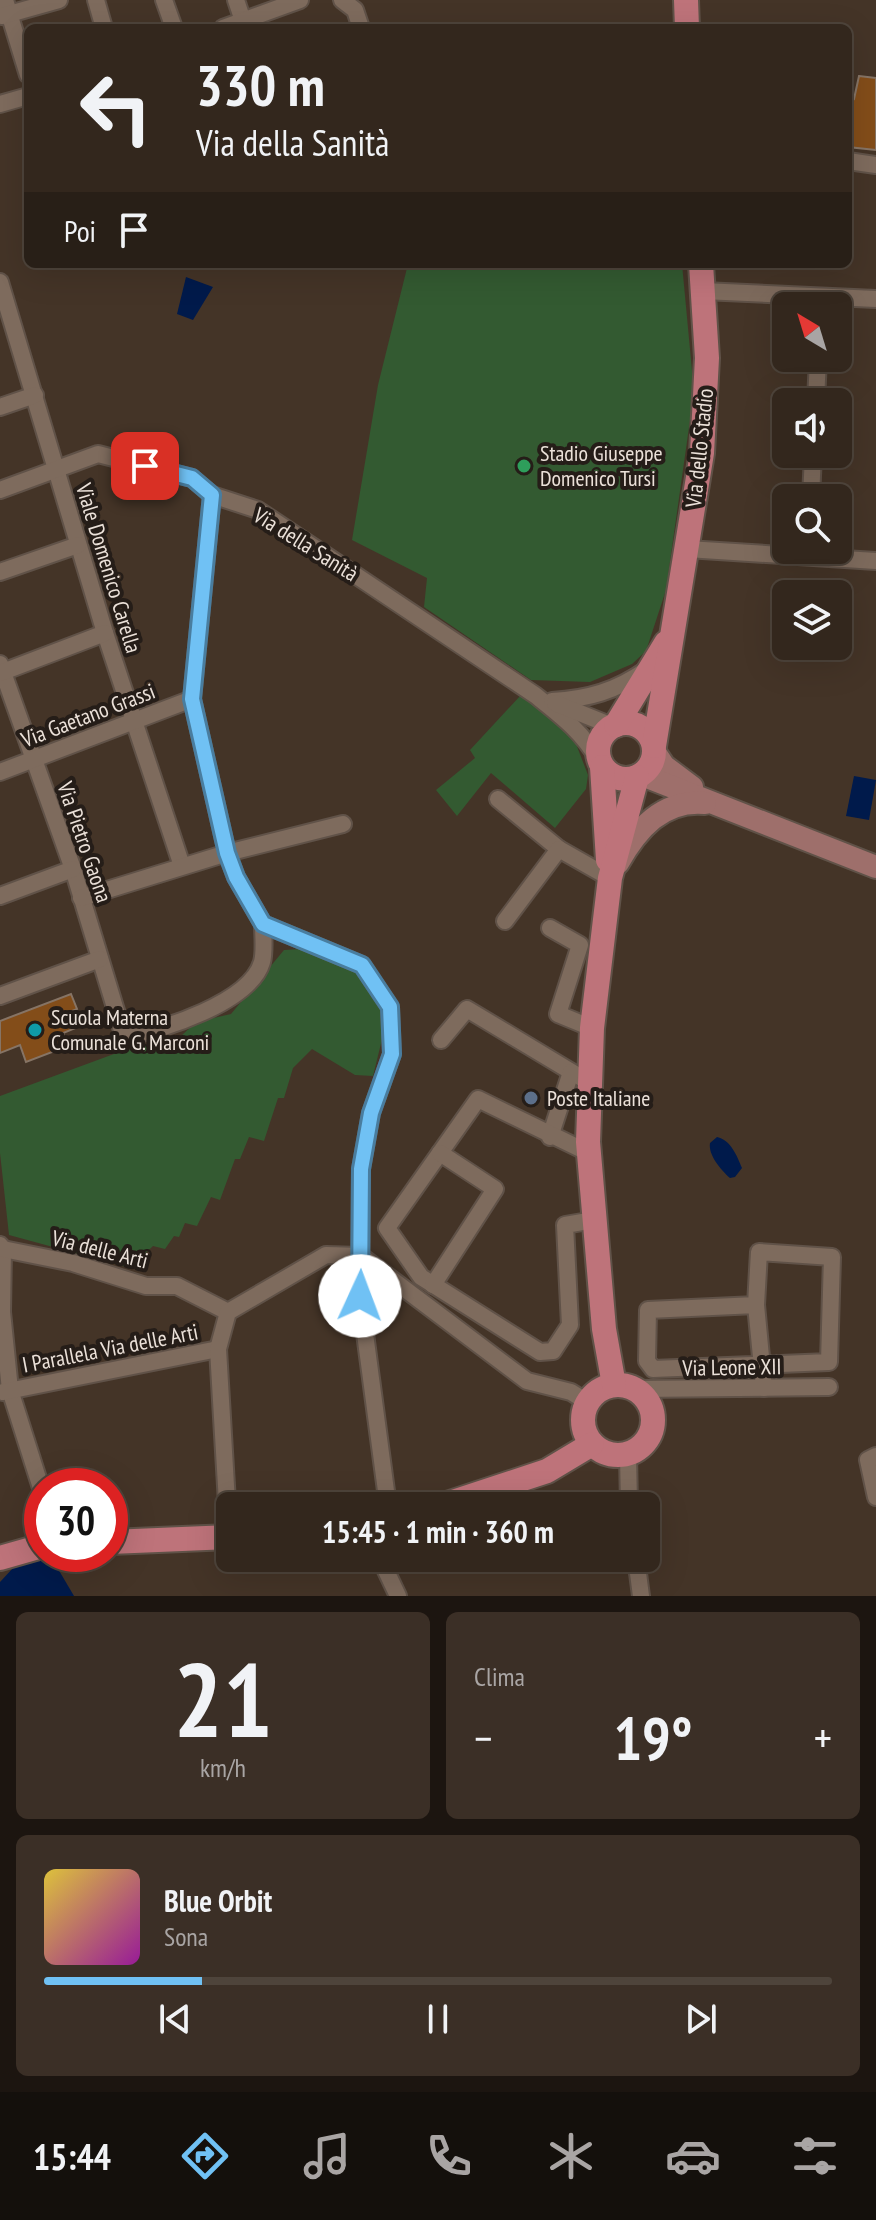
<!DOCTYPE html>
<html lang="it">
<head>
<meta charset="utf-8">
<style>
  :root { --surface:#33271d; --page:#3b2f26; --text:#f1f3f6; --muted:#a9a5a4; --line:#4e443b; --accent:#70c1f4 }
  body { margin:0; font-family:"PT Sans Narrow",sans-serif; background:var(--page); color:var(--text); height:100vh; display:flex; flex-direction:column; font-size:30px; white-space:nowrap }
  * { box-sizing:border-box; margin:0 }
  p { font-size:26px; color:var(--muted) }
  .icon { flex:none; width:44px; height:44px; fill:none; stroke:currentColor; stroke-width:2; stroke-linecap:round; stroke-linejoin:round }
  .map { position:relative; height:1596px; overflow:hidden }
  .panel { display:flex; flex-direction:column; gap:16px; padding:16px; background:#1c1510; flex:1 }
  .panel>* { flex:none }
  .guide { position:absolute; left:24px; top:24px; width:828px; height:244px; border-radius:12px; box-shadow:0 8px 32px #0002,0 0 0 2px var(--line); background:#33271d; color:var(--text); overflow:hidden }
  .needle { width:52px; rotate:322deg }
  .tools { position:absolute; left:772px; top:292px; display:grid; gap:16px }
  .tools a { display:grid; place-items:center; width:80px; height:80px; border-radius:12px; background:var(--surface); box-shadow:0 8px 32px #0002,0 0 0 2px var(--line); font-size:40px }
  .speed { position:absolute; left:24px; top:1468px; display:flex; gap:16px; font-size:40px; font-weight:700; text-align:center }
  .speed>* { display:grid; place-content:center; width:104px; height:104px; border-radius:50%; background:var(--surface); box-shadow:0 8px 32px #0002,0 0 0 2px var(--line); line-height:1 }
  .speed .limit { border:12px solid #d22; background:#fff; color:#111 }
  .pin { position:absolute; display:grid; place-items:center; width:68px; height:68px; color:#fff; margin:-34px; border-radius:16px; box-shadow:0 4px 12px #0006 }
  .me { position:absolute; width:88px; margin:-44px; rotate:2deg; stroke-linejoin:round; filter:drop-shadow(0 0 6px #0008) }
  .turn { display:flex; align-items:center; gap:28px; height:168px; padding:0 40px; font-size:36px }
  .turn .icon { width:104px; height:104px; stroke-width:2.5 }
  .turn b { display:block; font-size:56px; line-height:68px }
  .then { display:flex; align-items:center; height:76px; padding:0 40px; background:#0003; gap:16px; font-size:30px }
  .big { font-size:60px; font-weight:700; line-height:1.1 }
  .panel .widget { flex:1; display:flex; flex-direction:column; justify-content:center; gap:12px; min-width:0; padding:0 28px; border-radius:12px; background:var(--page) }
  .panel .dial { align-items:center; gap:0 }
  .dial b { font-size:104px; line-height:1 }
  .song { display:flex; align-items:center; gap:24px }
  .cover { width:96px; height:96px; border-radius:12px; background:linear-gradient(135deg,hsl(50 70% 55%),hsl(300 70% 35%)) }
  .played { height:8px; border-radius:4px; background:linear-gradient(90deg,var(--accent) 20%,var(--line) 20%) }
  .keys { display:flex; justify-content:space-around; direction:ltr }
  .heat { display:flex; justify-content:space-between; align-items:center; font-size:44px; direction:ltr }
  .panel .tiles { flex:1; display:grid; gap:16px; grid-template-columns:1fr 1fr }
  .widget:last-child { grid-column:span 2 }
  .trip { position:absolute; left:216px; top:1492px; width:444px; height:80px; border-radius:12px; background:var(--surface); box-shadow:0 8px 32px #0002,0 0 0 2px var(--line); font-weight:700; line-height:80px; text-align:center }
  .tab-bar { display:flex; height:128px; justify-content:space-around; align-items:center; background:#14100c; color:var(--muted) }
  .tab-bar .icon { width:56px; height:56px }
  .tab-bar .on { color:var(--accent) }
  .tab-bar b { font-size:36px; color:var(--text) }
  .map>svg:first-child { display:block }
</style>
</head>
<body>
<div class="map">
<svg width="876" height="1596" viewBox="0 0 876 1596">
  <rect width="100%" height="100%" fill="#443427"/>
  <g fill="#335a31">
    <polygon points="408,264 682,264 694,392 666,590 646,651 632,664 590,682 531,680 424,607 427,578 352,540 378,385"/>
    <polygon points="521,695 573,736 588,775 586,789 555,828 491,773 457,816 436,790 475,758 470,750"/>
    <polygon points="320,948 362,965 390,1007 373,1076 355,1075 312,1049 293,1068 284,1098 278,1098 264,1141 249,1137 240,1159 235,1159 220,1200 211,1197 197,1226 185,1223 179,1237 174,1236 165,1249 153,1246 130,1268 9,1235 0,1153 0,1096 122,1051 179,1038 196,1022 231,1014 284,950"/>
  </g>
  <g fill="#001a4b">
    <polygon points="186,277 213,287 193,320 177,314"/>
    <polygon points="854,776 876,780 869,820 846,816"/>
    <path d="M717 1137C731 1140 737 1156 742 1168L735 1177 730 1178C721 1170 708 1155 710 1143Z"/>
    <polygon points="45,1559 54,1562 74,1596 0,1596 0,1582 13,1568"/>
  </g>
  <g fill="#834d19" stroke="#867465" stroke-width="2">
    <polygon points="859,76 876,78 876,150 848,147 848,98 854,99"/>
    <polygon points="71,994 77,1009 72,1011 78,1027 63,1033 68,1046 26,1062 20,1045 0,1053 0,1021"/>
  </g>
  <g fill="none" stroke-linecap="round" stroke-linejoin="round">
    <defs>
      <g id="street">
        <polyline points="5,0 28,75"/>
        <polyline points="96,0 104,28"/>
        <polyline points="164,0 174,28"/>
        <polyline points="236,0 243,21"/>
        <polyline points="342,0 355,10 361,28"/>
        <polyline points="2,16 59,0"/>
        <polyline points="223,28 300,0"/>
        <polyline points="0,104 28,96"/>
        <polyline points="848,161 876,165"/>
        <polyline points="0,282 105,633 182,866"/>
        <polyline points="703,291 876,299"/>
        <polyline points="816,402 818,358"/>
        <polyline points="0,407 35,395"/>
        <path d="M0 490 98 454 192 478 212 495 258 510 535 695C560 715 583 732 599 761"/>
        <polyline points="212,495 192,699 227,853 236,877 263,924 362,965 390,1007 392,1054 371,1113 361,1169 360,1296 388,1506"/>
        <polyline points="811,498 813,454"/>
        <polyline points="687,549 876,561"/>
        <polyline points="0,572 78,545"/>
        <path d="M0 664 73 869 124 1037C162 1030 250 1003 262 962 265 951 263 935 263 924"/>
        <polyline points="0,673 105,633"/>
        <path d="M552 701C588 699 616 691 646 670"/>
        <polyline points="555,703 612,726"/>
        <polyline points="0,772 192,699"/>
        <polyline points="498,799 559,849"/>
        <polyline points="0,896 73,869"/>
        <polyline points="81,898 227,853 343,824"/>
        <polyline points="505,921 559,849 610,878"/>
        <polyline points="550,928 580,945 558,1014 592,1028"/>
        <polyline points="0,996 100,959"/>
        <polyline points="441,1040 467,1009 590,1083"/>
        <polyline points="550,1137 571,1072"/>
        <polyline points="589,1153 478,1099 387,1228 421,1277 540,1352 553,1351 570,1325 565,1225 594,1220"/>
        <polyline points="0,1245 3,1249 2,1312 10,1390 42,1491"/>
        <polyline points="3,1249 73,1263 146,1286 177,1286 228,1312"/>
        <polyline points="361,1256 527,1381 571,1392 587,1402"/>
        <polyline points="433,1285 495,1189 440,1153"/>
        <polyline points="756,1305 759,1252 832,1257 829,1362 653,1369 647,1361 648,1310 756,1305 764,1388"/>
        <polyline points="635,1389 829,1387"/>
        <polyline points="3,1392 218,1349"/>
        <polyline points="628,1454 629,1506"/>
        <polyline points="876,1456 868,1460 876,1497"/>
        <polyline points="229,1537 218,1349 228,1312 326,1255 361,1256"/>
        <polyline points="380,1558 398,1596"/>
        <polyline points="636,1558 641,1596"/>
      </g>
      <g id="secondary">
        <polyline points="654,751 664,766 692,787"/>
        <polyline points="642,775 876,867"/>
        <path d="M618 863C637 829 663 799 705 803"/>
      </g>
      <g id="primary">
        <polyline points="686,0 687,28"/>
        <circle cx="626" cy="751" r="28"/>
        <polyline points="616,725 666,643"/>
        <polyline points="654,746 702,453 707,358 701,264"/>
        <polyline points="602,767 608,860"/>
        <circle cx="618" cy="1420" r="35"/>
        <polyline points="614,1385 604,1329 588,1142 592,1028 610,878 637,777"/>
        <polyline points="441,1506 547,1471 592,1444"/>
        <polyline points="110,1542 230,1537"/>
        <polyline points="0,1558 42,1546"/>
      </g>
    </defs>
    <use href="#street" stroke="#605248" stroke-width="20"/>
    <use href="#secondary" stroke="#605248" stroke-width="26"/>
    <use href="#primary" stroke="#605248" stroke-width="28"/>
    <use href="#street" stroke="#7e6b5d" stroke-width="16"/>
    <use href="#secondary" stroke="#9e6f6b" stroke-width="22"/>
    <use href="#primary" stroke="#be737a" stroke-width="24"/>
  </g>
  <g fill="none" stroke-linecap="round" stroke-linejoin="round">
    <defs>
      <polyline id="route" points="145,466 192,478 212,495 192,699 227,853 236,877 263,924 362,965 390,1007 392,1054 371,1113 361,1169 360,1296"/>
    </defs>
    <use href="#route" stroke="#497d9f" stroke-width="20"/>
    <use href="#route" stroke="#70c1f4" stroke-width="14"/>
  </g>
  <circle fill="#2e9e5b" stroke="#251d18" stroke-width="3" cx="524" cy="466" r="8"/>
  <circle fill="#0f9aa8" stroke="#251d18" stroke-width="3" cx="35" cy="1030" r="8"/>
  <circle fill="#5c6f8a" stroke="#251d18" stroke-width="3" cx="531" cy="1098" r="8"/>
  <g text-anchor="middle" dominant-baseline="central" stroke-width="8" stroke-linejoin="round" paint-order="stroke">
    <g font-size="22" fill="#ebe1d9" stroke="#251d18">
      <text transform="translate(699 448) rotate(-84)">Via dello Stadio</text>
      <text transform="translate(306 544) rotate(32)">Via della Sanità</text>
      <text transform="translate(109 568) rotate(73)">Viale Domenico Carella</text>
      <text transform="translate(88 715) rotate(-21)">Via Gaetano Grassi</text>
      <text transform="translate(85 842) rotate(71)">Via Pietro Gaona</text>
      <text transform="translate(100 1249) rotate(14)">Via delle Arti</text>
      <text transform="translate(110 1348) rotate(-11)">I Parallela Via delle Arti</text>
      <text transform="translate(732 1367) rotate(-1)">Via Leone XII</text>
    </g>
    <g font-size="22" fill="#ebe1d9" stroke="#251d18" text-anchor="start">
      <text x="540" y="453">Stadio Giuseppe<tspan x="540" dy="25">Domenico Tursi</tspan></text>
      <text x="51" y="1017">Scuola Materna<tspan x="51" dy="25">Comunale G. Marconi</tspan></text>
      <text x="547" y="1098">Poste Italiane</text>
    </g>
  </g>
</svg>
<div class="tools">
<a><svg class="needle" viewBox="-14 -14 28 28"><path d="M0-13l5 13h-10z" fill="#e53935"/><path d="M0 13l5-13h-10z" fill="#a9a5a4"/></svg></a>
<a><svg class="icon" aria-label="sound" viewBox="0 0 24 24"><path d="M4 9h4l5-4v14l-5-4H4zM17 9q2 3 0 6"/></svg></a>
<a><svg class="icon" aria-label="search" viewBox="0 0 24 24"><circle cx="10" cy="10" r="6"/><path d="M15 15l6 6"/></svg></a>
<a><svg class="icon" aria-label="layers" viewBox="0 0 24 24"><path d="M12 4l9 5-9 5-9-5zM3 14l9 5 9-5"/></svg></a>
</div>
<div class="speed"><div class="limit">30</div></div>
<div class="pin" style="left:145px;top:466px;background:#d93025"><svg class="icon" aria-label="arrive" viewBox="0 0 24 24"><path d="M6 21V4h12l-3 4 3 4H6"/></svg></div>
<svg class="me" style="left:360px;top:1296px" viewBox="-20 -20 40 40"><circle r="19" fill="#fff"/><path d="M0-13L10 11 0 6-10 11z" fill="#70c1f4"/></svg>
<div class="trip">15:45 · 1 min · 360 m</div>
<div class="guide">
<div class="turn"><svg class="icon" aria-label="left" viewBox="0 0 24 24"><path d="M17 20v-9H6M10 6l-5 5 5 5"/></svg><div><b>330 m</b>Via della Sanità</div></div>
<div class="then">Poi<svg class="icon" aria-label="arrive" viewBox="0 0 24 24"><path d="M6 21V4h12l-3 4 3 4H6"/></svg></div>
</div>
</div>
<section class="panel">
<div class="tiles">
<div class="widget dial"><b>21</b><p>km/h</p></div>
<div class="widget"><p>Clima</p>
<div class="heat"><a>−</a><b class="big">19°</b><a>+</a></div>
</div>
<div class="widget">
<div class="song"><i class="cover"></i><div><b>Blue Orbit</b><p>Sona</p></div></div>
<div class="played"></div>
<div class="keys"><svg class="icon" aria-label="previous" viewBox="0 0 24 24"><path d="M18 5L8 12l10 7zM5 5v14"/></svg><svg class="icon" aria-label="pause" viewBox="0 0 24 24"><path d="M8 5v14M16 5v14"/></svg><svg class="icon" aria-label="next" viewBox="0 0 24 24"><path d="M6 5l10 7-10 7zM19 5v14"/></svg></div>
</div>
</div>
</section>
<nav class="tab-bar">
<b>15:44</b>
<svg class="icon on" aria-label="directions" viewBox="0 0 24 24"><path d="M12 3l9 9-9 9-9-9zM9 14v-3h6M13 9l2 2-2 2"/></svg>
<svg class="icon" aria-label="music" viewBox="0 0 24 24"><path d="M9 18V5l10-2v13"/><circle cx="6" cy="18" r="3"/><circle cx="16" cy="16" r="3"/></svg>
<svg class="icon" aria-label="phone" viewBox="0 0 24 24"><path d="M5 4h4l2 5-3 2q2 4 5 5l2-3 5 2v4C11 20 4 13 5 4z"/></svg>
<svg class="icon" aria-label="climate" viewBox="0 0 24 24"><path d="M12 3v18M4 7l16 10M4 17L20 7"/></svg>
<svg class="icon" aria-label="car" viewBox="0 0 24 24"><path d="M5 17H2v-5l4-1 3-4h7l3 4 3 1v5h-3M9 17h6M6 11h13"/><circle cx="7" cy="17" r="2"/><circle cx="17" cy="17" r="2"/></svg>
<svg class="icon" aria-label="filters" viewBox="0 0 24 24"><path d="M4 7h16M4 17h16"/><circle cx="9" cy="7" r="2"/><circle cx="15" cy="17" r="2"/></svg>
</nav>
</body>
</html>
